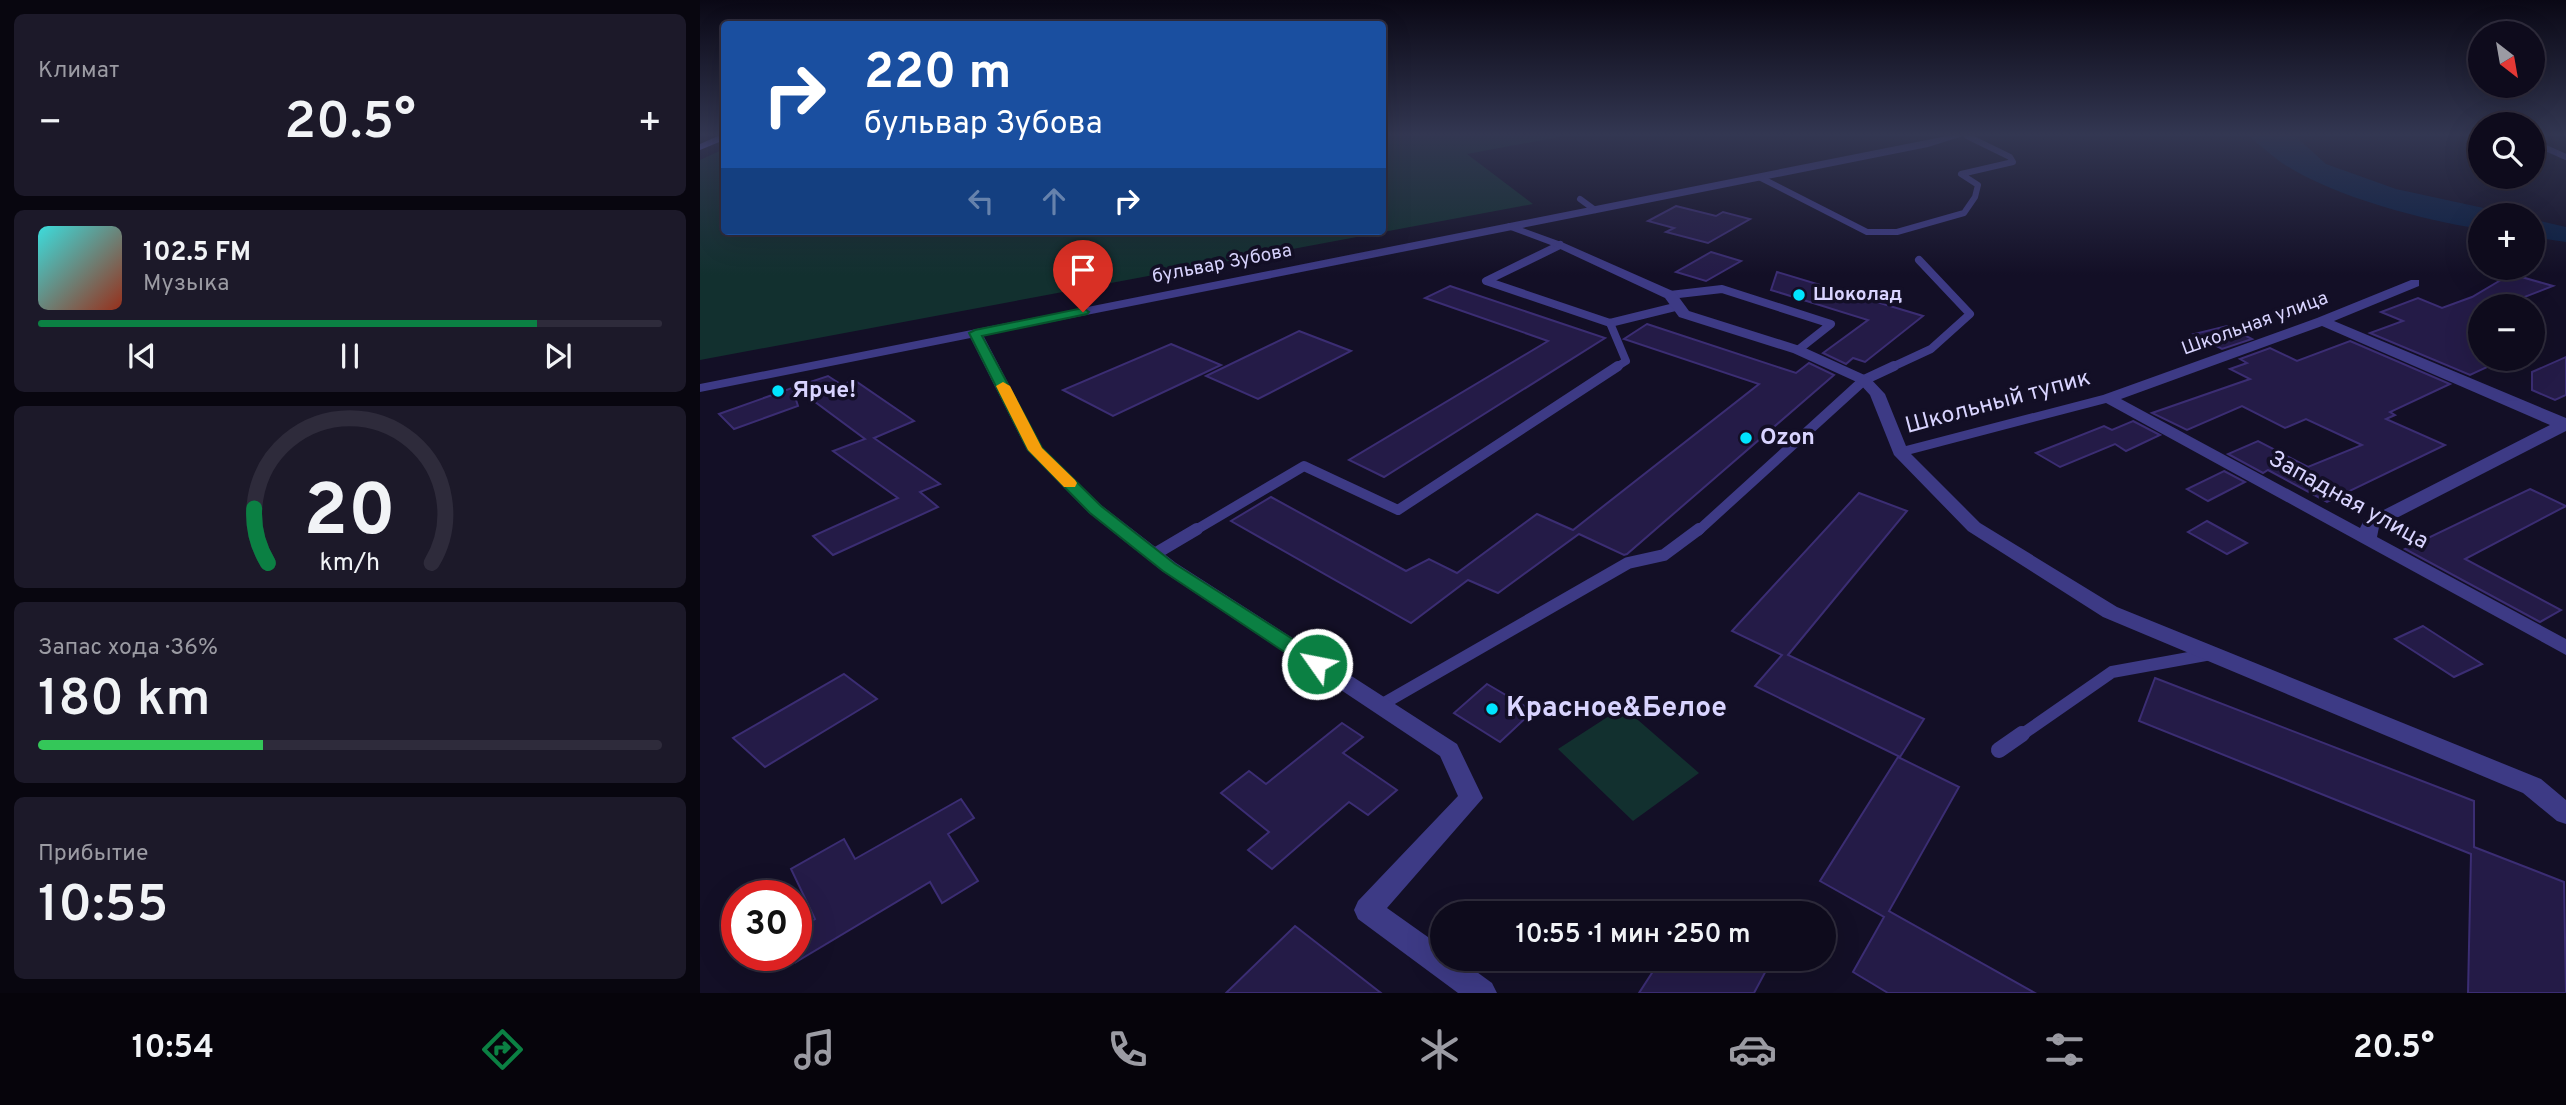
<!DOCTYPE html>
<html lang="ru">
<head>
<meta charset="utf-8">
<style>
  :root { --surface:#0e0b1c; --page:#1c1929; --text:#f1f3f6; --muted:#9b9ba3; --line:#2e2b3b; --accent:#0b8043 }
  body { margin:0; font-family:Overpass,sans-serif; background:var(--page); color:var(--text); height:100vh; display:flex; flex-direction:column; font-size:26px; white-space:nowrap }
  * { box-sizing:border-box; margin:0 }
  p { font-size:23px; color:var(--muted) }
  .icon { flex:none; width:38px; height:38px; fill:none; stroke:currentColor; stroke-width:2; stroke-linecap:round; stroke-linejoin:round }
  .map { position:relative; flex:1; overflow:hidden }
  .side { display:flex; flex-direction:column; gap:14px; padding:14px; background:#08060f; width:700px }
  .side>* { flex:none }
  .hud { position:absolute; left:21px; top:21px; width:665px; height:214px; border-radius:7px; box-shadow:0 7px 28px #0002,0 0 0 2px var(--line); background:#1a4fa0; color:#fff; overflow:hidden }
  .needle { width:46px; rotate:149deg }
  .controls { position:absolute; left:1768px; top:21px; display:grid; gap:14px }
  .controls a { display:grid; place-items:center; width:77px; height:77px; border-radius:50%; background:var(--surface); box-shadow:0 7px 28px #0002,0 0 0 2px var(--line); font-size:35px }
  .speed { position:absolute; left:21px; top:880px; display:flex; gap:14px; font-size:35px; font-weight:700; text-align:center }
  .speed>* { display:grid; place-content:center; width:91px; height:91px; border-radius:50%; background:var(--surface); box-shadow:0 7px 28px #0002,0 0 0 2px var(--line); line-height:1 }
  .speed .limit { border:10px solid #d22; background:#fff; color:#111 }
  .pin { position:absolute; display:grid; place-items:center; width:60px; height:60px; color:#fff; margin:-72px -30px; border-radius:50% 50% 50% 0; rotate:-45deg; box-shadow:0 0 7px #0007 }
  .pin .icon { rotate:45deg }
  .me { position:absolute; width:77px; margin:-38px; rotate:303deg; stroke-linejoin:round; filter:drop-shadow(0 0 5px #0008) }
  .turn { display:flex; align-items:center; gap:24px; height:147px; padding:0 28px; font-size:32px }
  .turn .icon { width:91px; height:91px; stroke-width:2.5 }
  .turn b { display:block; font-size:49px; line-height:60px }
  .lanes { display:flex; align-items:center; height:66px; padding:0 28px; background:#0003; justify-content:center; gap:35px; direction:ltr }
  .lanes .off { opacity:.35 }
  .big { font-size:52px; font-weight:600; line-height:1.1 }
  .side .widget { flex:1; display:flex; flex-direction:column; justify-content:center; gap:10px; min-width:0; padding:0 24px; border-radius:10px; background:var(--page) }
  .side .dial { align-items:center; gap:0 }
  .dial svg { height:182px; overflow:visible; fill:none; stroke:var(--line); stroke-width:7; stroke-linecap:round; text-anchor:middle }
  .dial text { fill:var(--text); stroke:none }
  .song { display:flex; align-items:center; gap:21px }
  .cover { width:84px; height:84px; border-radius:10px; background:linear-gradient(135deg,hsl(180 70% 55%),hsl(10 70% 35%)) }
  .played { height:7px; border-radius:4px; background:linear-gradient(90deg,var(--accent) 80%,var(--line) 80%) }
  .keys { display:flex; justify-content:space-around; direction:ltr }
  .heat { display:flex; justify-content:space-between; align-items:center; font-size:38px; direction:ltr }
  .charge { height:10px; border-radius:5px; background:linear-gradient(90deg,#34c759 36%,var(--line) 0) }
  .trip { position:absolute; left:730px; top:901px; width:406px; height:70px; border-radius:35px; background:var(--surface); box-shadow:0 7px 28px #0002,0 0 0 2px var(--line); font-weight:600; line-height:70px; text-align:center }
  .tab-bar { display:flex; height:112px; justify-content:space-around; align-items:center; background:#06040b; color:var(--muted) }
  .tab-bar .icon { width:49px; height:49px }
  .tab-bar .selected { color:var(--accent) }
  .tab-bar b { font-size:32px; color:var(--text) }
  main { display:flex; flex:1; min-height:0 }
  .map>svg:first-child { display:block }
</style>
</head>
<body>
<main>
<section class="side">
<div class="widget"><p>Климат</p>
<div class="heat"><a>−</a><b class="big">20.5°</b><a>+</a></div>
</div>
<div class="widget">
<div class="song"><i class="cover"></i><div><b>102.5 FM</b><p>Музыка</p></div></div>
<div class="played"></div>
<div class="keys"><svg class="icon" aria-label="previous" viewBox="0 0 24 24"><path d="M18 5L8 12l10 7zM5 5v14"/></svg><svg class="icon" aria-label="pause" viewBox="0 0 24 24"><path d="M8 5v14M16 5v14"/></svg><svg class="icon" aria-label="next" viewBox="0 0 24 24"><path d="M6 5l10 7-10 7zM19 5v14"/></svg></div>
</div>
<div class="widget dial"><svg viewBox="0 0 100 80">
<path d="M14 69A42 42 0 1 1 86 69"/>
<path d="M14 69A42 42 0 0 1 8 45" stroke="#0b8043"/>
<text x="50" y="56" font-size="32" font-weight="700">20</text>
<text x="50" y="72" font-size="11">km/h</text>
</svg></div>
<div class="widget"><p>Запас хода · 36%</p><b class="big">180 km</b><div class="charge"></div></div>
<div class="widget"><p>Прибытие</p><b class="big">10:55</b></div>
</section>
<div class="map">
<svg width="1866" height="993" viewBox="0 0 1866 993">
  <rect width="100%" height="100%" fill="#130f26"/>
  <g fill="#12302f">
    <polygon points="683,136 864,136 767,154 833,204 0,360 0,160 24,149 24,231 682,231"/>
    <polygon points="923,707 999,773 933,821 858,749"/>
  </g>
  <g fill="#0a1f44">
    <path d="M1549 136H1595L1626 164 1696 189 1816 215H1780V229C1722 220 1631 196 1582 163 1571 155 1560 145 1549 136Z"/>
    <polygon points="1832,219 1866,227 1866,242 1832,237"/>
  </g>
  <g fill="#241b47" stroke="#3b2d73" stroke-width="2">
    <polygon points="976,206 1016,216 1023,212 1050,219 1008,243 966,232 974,228 948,221"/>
    <polygon points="1011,252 1041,261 1006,281 976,272"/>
    <polygon points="1077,272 1223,316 1165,362 1153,358 1146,364 1123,353 1168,320 1071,290"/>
    <polygon points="1811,274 1853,286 1801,306 1780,306 1780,350 1774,353 1780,355 1780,359 1798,362 1770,375 1670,333 1703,321 1681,312 1718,298 1742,308 1772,297"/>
    <polygon points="750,286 905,338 684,477 649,460 848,341 725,298"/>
    <polygon points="947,324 1096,373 1109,363 1134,375 927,554 924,555 879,534 798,593 768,580 711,623 531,521 571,497 706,571 729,559 757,573 837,514 873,530 1059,384 924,339"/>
    <polygon points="1527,326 1552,339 1522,349 1494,334"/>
    <polygon points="599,331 651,351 558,399 506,376"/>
    <polygon points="1650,341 1750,384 1690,412 1695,415 1686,419 1745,445 1627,502 1568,470 1563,473 1528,454 1558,441 1608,467 1662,445 1606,419 1585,428 1542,406 1487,430 1452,413 1550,379 1530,369 1547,363 1540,359 1570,348 1597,361"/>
    <polygon points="471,344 521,365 413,416 363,390"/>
    <polygon points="1866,357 1866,395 1855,400 1832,390 1832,372"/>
    <polygon points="128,376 142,385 154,380 214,421 174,438 240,484 220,492 238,507 133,555 113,536 198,498 133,451 165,439 95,387"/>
    <polygon points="92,388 98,406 34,429 19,414"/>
    <polygon points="1433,421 1460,435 1426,451 1415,444 1360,467 1336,453 1404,426 1412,430"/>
    <polygon points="1524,471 1545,482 1508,501 1487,489"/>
    <polygon points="1830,489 1866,506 1765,559 1861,610 1840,622 1705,549"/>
    <polygon points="1159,493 1207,511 1088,655 1224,719 1200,757 1055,686 1082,655 1032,631"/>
    <polygon points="1507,521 1547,543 1527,554 1488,532"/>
    <polygon points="1723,626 1782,664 1754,677 1695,639"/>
    <polygon points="144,674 177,699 65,767 33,738"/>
    <polygon points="1455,678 1774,801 1774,847 1864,882 1866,993 1768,993 1771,854 1439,721"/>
    <polygon points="787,684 833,711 800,742 754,713"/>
    <polygon points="642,723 663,737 643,753 697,790 668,815 649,802 572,869 548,850 569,832 521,793 549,771 566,784"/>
    <polygon points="1198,757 1259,787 1189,911 1335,993 1188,993 1153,972 1184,917 1120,881"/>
    <polygon points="261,799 274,818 248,834 278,881 242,903 230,882 96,962 96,930 115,919 91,869 144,839 155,859"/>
    <polygon points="595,926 681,993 526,993"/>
    <polygon points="961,959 1054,959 1068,967 1054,993 939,993"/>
  </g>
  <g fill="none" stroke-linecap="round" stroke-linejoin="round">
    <g stroke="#3d3a85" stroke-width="6">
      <polyline points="1832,142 1866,157"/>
      <polyline points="1061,178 1167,232 1197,232 1264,213 1275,197 1278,185 1261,174 1313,162 1310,157 1267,136"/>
      <polyline points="880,199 895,210"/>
    </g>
    <g stroke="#3d3a85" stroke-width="8">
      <polyline points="860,245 786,281 910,323 979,306"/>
      <polyline points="970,295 1022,289 1131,324 1098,350"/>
      <polyline points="910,323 926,361 915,368"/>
      <polyline points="1190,368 1231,349 1270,314 1219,260"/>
    </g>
    <g stroke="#3d3a85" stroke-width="10">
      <polyline points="494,531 604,466 698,510 918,366"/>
      <polyline points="998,531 1164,380 1194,366"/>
    </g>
    <g stroke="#3d3a85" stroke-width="12">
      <polyline points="453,555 497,529"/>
      <polyline points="681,705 928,563 964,555 999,529"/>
      <polyline points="1320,736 1412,672 1511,654"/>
    </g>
    <polyline stroke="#3d3a85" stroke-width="16" points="1299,750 1322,734"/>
    <g fill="#3d3a85" fill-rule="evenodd">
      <path d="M809 223 864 243 975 292 989 311 1103 347 1169 377 1185 394 1206 446 1403 395 1617 318 1711 280H1719V286L1634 321 1866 418V431L1679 527 1677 537 1866 639V655L1406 403 1211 454 1280 523 1417 607 1841 779 1866 800V824L1857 821 1823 793 1403 617 1268 531 1194 455 1170 395 1159 383 1093 353 979 317 965 298 856 247 805 228 803 226ZM1622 326 1850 425 1664 520 1660 528 1421 399Z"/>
      <polygon points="275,329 282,333 342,448 401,505 476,563 757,744 783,798 687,908 742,947 742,959 759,959 792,983 797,993 758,993 658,919 654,910 658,901 758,796 740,756 462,571 389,513 327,450 268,333"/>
    </g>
    <polygon fill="#3d3a85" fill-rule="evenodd" points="1247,136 1263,136 1228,147 0,392 0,384"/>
    <polygon fill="#6f6bff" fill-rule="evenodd" points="18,136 24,136 24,140 0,150 0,144"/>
  </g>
  <linearGradient id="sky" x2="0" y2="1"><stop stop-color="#0a0815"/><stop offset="0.49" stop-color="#333752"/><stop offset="1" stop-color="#333752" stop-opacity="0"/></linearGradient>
  <rect width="1866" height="275" fill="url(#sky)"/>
  <polygon fill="#0b8043" stroke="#07532c" stroke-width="2" points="383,308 389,312 387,314 282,336 342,448 401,506 475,564 624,659 627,664 624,669 610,669 463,571 390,513 328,450 269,333 275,330"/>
  <polygon fill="#f59e0b" points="303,382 310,386 342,448 375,480 377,483 375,487 364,487 328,450 296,386"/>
  <g fill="#00e5ff" stroke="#130f26" stroke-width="2.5">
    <circle cx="1099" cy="295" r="7"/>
    <circle cx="78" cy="391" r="7"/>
    <circle cx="1046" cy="438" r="7"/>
    <circle cx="792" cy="709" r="7"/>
  </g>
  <g text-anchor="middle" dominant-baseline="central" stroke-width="7" stroke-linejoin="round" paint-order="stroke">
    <g font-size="19" fill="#d9d4ff" stroke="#130f26">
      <text transform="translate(522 264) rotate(-11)">бульвар Зубова</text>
      <text transform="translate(1555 324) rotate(-20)">Школьная улица</text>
    </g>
    <g font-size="19" font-weight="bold" fill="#d9d4ff" stroke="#130f26" text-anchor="start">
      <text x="1113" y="295">Шоколад</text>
    </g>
    <g font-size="23" font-weight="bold" fill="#d9d4ff" stroke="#130f26" text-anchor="start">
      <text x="92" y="391">Ярче!</text>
      <text x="1060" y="438">Ozon</text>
    </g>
    <g font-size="23" fill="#d9d4ff" stroke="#130f26">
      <text transform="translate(1298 403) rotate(-15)">Школьный тупик</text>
      <text transform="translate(1648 501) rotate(29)">Западная улица</text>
    </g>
    <g font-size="28" font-weight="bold" fill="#d9d4ff" stroke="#130f26" text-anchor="start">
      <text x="806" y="709">Красное&amp;Белое</text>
    </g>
  </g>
</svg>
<div class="controls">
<a><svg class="needle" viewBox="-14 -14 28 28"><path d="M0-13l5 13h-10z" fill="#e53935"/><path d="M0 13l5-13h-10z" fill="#9b9ba3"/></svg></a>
<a><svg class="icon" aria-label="search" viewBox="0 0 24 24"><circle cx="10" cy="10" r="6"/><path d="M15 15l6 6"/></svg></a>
<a>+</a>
<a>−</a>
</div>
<div class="speed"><div class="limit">30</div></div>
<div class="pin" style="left:383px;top:312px;background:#d93025"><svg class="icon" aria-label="arrive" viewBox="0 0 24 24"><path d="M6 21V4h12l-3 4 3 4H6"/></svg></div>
<svg class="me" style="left:617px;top:664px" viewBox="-20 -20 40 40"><circle r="17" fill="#0b8043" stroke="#fff" stroke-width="3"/><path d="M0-11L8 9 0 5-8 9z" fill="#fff"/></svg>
<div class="trip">10:55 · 1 мин · 250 m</div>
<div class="hud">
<div class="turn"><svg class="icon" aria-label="right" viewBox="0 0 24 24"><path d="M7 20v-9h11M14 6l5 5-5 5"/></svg><div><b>220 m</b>бульвар Зубова</div></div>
<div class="lanes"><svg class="icon off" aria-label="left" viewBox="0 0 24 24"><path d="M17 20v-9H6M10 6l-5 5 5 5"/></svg><svg class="icon off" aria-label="ahead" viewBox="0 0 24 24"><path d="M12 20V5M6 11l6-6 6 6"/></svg><svg class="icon" aria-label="right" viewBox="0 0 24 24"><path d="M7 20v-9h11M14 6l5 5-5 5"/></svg></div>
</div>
</div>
</main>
<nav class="tab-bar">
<b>10:54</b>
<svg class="icon selected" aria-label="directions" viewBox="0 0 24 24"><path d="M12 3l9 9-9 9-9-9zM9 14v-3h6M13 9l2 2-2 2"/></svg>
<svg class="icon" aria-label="music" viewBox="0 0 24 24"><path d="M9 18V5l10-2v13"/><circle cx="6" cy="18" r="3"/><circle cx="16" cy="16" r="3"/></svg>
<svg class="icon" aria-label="phone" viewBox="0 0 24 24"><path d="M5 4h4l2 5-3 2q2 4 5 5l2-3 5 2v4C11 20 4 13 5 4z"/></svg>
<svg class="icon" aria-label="climate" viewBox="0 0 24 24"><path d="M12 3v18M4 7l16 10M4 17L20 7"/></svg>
<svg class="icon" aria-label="car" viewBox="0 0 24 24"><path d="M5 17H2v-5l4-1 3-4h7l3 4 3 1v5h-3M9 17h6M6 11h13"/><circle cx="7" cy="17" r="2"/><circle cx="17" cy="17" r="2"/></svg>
<svg class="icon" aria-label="filters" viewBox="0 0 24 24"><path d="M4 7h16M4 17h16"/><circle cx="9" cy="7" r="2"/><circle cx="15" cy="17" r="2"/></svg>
<b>20.5°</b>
</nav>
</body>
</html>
